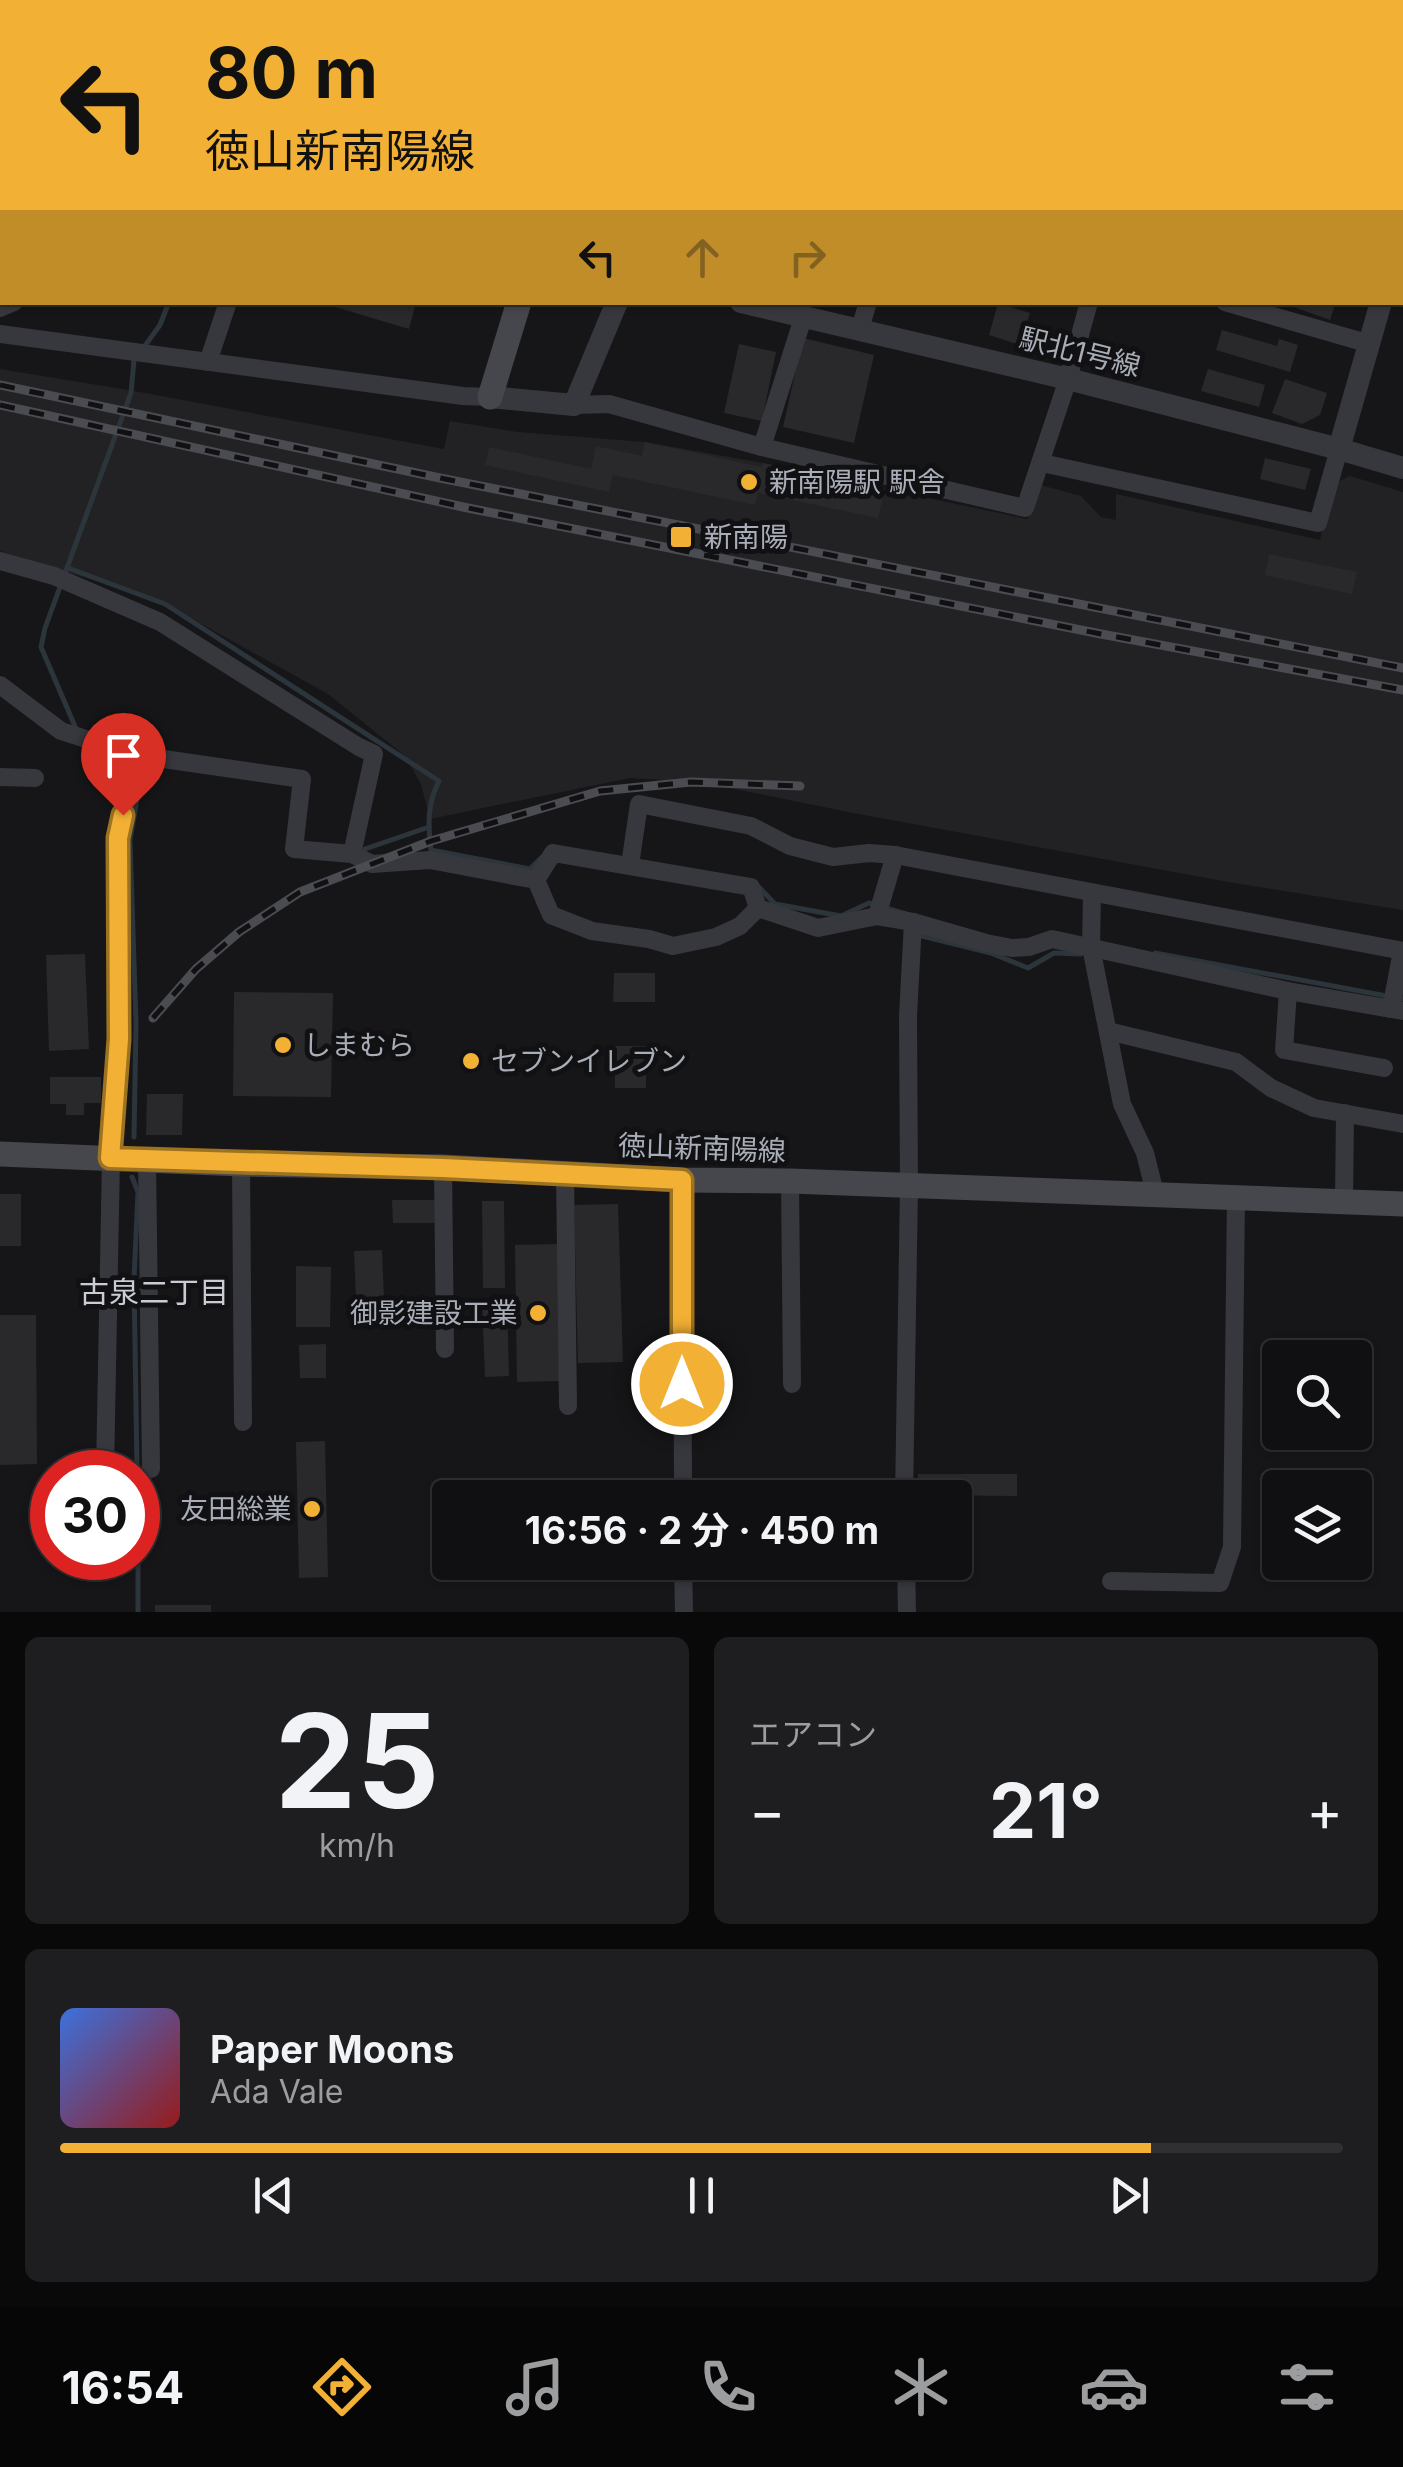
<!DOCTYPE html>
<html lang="ja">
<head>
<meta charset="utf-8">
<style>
  :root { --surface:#101012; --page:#1e1e20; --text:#f1f3f6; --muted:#9c9d9f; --line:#303032; --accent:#f2b134 }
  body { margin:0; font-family:Inter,"Noto Sans JP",sans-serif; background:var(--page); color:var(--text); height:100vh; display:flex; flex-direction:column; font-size:38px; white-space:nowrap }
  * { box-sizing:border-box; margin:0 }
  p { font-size:32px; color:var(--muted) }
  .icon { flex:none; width:55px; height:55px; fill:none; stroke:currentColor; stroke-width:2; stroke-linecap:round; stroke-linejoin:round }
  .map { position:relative; height:1612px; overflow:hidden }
  .side { display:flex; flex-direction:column; gap:25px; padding:25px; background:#09090a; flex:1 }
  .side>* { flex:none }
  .hud { position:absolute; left:0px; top:0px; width:1405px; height:305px; box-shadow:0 2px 8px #0004,0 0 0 2px var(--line); background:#f2b134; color:#111; overflow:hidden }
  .buttons { position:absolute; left:1262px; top:1340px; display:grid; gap:20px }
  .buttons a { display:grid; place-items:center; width:110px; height:110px; border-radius:10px; background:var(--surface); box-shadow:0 2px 8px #0004,0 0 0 2px var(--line); font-size:50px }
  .speed { position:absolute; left:30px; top:1450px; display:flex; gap:20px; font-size:50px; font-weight:700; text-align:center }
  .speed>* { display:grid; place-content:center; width:130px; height:130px; border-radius:50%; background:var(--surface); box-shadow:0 2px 8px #0004,0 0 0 2px var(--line); line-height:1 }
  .speed .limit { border:15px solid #d22; background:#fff; color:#111 }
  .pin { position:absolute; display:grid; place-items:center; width:85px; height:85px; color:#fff; margin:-102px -42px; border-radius:50% 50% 50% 0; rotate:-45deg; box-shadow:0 0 10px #0007 }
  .pin .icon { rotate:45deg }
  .me { position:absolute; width:110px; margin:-55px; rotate:0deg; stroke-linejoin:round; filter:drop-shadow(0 0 8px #0008) }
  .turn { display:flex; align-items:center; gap:35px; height:210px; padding:0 40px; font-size:45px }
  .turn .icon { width:130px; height:130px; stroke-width:2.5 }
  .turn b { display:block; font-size:70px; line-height:85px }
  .lanes { display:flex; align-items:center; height:95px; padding:0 40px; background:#0003; justify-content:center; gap:50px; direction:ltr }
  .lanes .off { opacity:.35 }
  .big { font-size:75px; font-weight:700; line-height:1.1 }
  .side .widget { flex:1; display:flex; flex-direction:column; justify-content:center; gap:15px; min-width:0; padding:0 35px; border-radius:15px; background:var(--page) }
  .side .dial { align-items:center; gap:0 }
  .dial b { font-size:130px; line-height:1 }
  .song { display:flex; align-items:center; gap:30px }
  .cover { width:120px; height:120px; border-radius:15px; background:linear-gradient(135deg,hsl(220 70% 55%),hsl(0 70% 35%)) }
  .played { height:10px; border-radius:5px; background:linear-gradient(90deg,var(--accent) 85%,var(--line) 85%) }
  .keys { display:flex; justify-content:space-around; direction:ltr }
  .heat { display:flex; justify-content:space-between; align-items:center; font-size:55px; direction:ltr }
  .side .tiles { flex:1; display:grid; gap:25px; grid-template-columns:1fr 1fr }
  .widget:last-child { grid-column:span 2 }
  .trip { position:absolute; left:432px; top:1480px; width:540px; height:100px; border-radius:10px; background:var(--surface); box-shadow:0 2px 8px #0004,0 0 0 2px var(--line); font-weight:700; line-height:100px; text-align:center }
  .tabs { display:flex; height:160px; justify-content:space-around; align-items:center; background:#060607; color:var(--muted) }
  .tabs .icon { width:70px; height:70px }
  .tabs .on { color:var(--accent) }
  .tabs b { font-size:45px; color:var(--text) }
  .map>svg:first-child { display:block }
</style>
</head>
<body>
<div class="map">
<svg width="1403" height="1612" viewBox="0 0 1403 1612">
  <rect width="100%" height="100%" fill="#161618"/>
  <polygon fill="#222225" points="0,369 140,392 444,449 450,421 518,432 645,442 763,463 1027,519 1037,484 1081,496 1101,517 1116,520 1116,494 1320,540 1332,485 1350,476 1403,492 1403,910 1234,883 853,813 700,782 630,778 430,819 421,784 405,756 328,694 160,601 0,551"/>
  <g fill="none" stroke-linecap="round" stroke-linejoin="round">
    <g stroke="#2c353c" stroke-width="5">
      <polyline points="144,347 160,325 169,302"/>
      <path d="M68 568 165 604 439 781C427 804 428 825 431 850L530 869 541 858"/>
      <polyline points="77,731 41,647 45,628 131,393 134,360 137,356"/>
      <polyline points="90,748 125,782"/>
      <polyline points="133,789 138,793 130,840 136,1023 134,1137"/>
      <polyline points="365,849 429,827"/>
      <polyline points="757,885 775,904 841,916 869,903 906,914"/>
      <polyline points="919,931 922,936 991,953 1028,968 1054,953 1081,954"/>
      <polyline points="1155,953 1403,999"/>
      <polyline points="132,1177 138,1192 134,1279 137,1472"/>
      <polyline points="138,1503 138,1612"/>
    </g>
  </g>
  <g fill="#29292c">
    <polygon points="333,302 416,302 409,329 332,306"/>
    <polygon points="1280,302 1336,302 1330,320"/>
    <polygon points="998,303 1030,313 1020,345 989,335"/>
    <polygon points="1222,330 1277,346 1279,339 1298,345 1290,372 1216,350"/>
    <polygon points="803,338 874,355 854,443 783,427"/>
    <polygon points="739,344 776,352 762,421 724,413"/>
    <polygon points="1208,369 1265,385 1259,407 1201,391"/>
    <polygon points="1285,379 1327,393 1320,415 1302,424 1272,413"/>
    <polygon points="645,442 762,467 763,463 885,489 878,518 758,493 755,505 613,475 609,492 485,465 489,447 591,469 596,446 642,456"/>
    <polygon points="1265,458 1311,469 1305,490 1260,479"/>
    <polygon points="1269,554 1357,572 1352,594 1265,575"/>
    <polygon points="85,954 89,1049 49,1051 46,955"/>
    <polygon points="614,973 655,973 655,1002 613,1002"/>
    <polygon points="234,992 333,993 331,1097 233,1096"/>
    <rect x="615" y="1046" width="31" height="42"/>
    <polygon points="50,1077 101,1077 101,1103 84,1103 84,1115 66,1115 66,1104 50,1104"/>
    <polygon points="147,1094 183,1094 182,1135 146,1135"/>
    <rect x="0" y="1194" width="21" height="52"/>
    <polygon points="392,1200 436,1200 436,1223 393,1223"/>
    <polygon points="482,1201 504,1201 505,1288 483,1288"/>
    <polygon points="618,1204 623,1362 578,1363 574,1205"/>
    <polygon points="558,1244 561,1381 517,1382 515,1245"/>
    <polygon points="382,1250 385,1321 357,1322 354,1251"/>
    <polygon points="296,1266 331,1267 330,1327 296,1327"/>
    <polygon points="482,1301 507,1301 509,1376 485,1377"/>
    <polygon points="0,1315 36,1315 37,1464 0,1465"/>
    <polygon points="326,1344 326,1378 300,1378 299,1345"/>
    <polygon points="325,1441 328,1577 299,1578 296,1442"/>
    <polygon points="918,1474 1017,1474 1017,1496 918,1495"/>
    <rect x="155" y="1605" width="56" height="7"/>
  </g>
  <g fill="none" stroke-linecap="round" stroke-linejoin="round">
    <g stroke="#37383d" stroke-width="18">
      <polyline points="191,0 201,2"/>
      <polyline points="526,0 534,2"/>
      <polyline points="72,2 72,0"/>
      <polyline points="270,2 272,0"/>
      <polyline points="392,2 393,0"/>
      <polyline points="761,2 762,0"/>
      <polyline points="962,2 963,0"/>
      <polyline points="1180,2 1181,0"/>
      <polyline points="0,274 2,273"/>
      <polyline points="1402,285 1403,285"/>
      <polyline points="1225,302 1370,344"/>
      <polyline points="0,308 14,302"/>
      <polyline points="860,329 868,302"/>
      <polyline points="0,334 463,396 490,397"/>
      <polyline points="208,362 228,302"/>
      <polyline points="574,405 609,404 762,447 1025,508 1068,379 1089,302"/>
      <polyline points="762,447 803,318"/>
      <polyline points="1042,463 1318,523 1339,449"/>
      <polyline points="0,561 54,576 160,622 359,747 374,754 352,854"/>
      <polyline points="0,685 61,731 136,755 302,779 294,849 352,854 372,864 430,860 536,880 551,915 592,931 649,939 673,946 716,937 740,926 758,908"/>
      <polyline points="0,777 35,778"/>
      <polyline points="630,865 639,804 751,826 790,846 833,857 869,853 895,855 1403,951"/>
      <polyline points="536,880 553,853 751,887 758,908"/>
      <polyline points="1092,894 1091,947 1122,1104 1145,1153 1155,1193"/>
      <polyline points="758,908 818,928 877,916 913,922 986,943 1012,948 1029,947 1052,939 1288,991 1403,1011"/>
      <polyline points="877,916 895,855"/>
      <polyline points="1288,991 1284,1050 1384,1068"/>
      <polyline points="1391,1009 1402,951"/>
      <polyline points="1108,1031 1236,1062 1271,1088 1314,1108 1403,1124"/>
      <polyline points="147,1160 151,1469"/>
      <polyline points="241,1164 243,1422"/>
      <polyline points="443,1167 445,1349"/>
      <polyline points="565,1174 568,1406"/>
      <polyline points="682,1180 683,1498"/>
      <polyline points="790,1181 792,1384"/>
      <polyline points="1344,1201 1345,1113"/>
      <polyline points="105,1472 111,1158 119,1039 118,838 136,755"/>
      <polyline points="904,1498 909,1186 908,1016 913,922"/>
      <polyline points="683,1562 684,1612"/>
      <polyline points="906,1562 907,1612"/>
      <polyline points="1111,1581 1220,1583 1232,1547 1236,1196"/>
    </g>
    <g stroke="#37383d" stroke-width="22">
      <polyline points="0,79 2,80"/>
      <polyline points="1402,234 1403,232"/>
      <polyline points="0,293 2,292"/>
      <polyline points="741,302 1068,379 1339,449 1403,468"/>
      <polyline points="490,397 574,405 617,302"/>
      <polyline points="1339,449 1381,302"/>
    </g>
    <g stroke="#45474d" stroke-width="25">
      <polyline points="1154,0 1162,2"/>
      <polyline points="626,2 627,0"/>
      <polyline points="1402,71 1403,71"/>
      <polyline points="490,397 519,302"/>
      <polyline points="0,1154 241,1164 443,1167 682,1180 790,1181 1403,1204"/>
    </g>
    <defs>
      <g id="rail">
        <polyline points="0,385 440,478 1403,668"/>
        <polyline points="0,405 463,507 1101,634 1403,690"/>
        <polyline points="153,1018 196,969 239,932 300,892 431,841 600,791 691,782 800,786"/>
      </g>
    </defs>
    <use href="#rail" stroke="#4a4c52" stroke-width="9"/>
    <use href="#rail" stroke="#111113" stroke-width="5" stroke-dasharray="15" stroke-linecap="butt"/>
  </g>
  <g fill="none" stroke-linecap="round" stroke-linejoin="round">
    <defs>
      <polyline id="route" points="123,815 118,838 119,1039 110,1158 443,1168 682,1180 682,1384"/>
    </defs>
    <use href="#route" stroke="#9d7322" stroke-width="25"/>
    <use href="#route" stroke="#f2b134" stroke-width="18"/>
  </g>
  <g fill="#f2b134" stroke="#111113" stroke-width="4">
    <circle cx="749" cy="482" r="10"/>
    <rect x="669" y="525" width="24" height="24" rx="5"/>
    <circle cx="283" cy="1045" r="10"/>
    <circle cx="471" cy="1061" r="10"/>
    <circle cx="538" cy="1313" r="10"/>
    <circle cx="312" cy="1509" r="10"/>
  </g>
  <g text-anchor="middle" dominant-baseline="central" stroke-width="10" stroke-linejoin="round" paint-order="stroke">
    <g font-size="28" fill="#a8adb8" stroke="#111113">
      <text transform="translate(1080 352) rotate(14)">駅北1号線</text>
      <text transform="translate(702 1148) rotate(2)">徳山新南陽線</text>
    </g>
    <g font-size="28" fill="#a8adb8" stroke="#111113" text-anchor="start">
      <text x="769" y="482">新南陽駅 駅舎</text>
      <text x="704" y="537">新南陽</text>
      <text x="303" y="1045">しまむら</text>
      <text x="491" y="1061">セブンイレブン</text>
      <text x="518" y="1313" text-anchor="end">御影建設工業</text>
      <text x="292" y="1509" text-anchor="end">友田総業</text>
    </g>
    <g font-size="30" fill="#c9ccd4" stroke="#111113">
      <text x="154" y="1292">古泉二丁目</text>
    </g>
  </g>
</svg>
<div class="buttons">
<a><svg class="icon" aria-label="search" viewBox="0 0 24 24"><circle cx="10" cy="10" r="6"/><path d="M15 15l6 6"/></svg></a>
<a><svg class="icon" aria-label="layers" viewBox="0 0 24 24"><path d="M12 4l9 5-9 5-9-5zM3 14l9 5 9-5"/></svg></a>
</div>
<div class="speed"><div class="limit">30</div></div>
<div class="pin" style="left:123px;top:815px;background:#d93025"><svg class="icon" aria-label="arrive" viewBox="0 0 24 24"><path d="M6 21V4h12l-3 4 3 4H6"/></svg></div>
<svg class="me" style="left:682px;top:1384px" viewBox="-20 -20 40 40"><circle r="17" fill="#f2b134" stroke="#fff" stroke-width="3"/><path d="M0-11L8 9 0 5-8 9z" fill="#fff"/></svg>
<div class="trip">16:56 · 2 分 · 450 m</div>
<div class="hud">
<div class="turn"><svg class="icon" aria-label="left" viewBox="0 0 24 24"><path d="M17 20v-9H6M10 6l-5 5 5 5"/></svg><div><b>80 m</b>徳山新南陽線</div></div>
<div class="lanes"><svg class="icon" aria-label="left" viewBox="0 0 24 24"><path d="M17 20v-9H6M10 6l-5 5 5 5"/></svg><svg class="icon off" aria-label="ahead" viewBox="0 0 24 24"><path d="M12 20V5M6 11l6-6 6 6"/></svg><svg class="icon off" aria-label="right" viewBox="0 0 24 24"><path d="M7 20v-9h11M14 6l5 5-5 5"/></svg></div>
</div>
</div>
<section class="side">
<div class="tiles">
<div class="widget dial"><b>25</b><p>km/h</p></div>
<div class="widget"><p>エアコン</p>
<div class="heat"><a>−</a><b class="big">21°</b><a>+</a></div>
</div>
<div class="widget">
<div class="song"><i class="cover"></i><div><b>Paper Moons</b><p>Ada Vale</p></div></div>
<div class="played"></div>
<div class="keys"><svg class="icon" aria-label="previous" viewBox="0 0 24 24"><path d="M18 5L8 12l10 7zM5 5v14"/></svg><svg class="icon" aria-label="pause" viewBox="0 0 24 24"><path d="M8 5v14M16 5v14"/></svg><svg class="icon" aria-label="next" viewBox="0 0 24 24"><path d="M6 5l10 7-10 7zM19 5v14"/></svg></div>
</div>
</div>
</section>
<nav class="tabs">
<b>16:54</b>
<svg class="icon on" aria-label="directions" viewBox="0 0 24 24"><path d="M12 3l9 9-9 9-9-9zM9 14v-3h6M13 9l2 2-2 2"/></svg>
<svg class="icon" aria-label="music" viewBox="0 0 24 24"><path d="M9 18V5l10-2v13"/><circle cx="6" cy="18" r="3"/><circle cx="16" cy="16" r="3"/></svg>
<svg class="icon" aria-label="phone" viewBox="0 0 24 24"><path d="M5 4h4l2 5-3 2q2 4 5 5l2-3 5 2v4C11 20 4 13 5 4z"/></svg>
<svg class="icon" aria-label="climate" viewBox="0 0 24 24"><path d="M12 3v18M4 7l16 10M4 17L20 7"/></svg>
<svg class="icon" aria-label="car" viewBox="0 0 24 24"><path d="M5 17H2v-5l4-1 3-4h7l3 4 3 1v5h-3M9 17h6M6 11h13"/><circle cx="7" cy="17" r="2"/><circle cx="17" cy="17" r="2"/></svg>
<svg class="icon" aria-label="filters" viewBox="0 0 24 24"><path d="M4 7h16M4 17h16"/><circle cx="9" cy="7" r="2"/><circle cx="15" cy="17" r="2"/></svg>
</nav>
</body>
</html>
